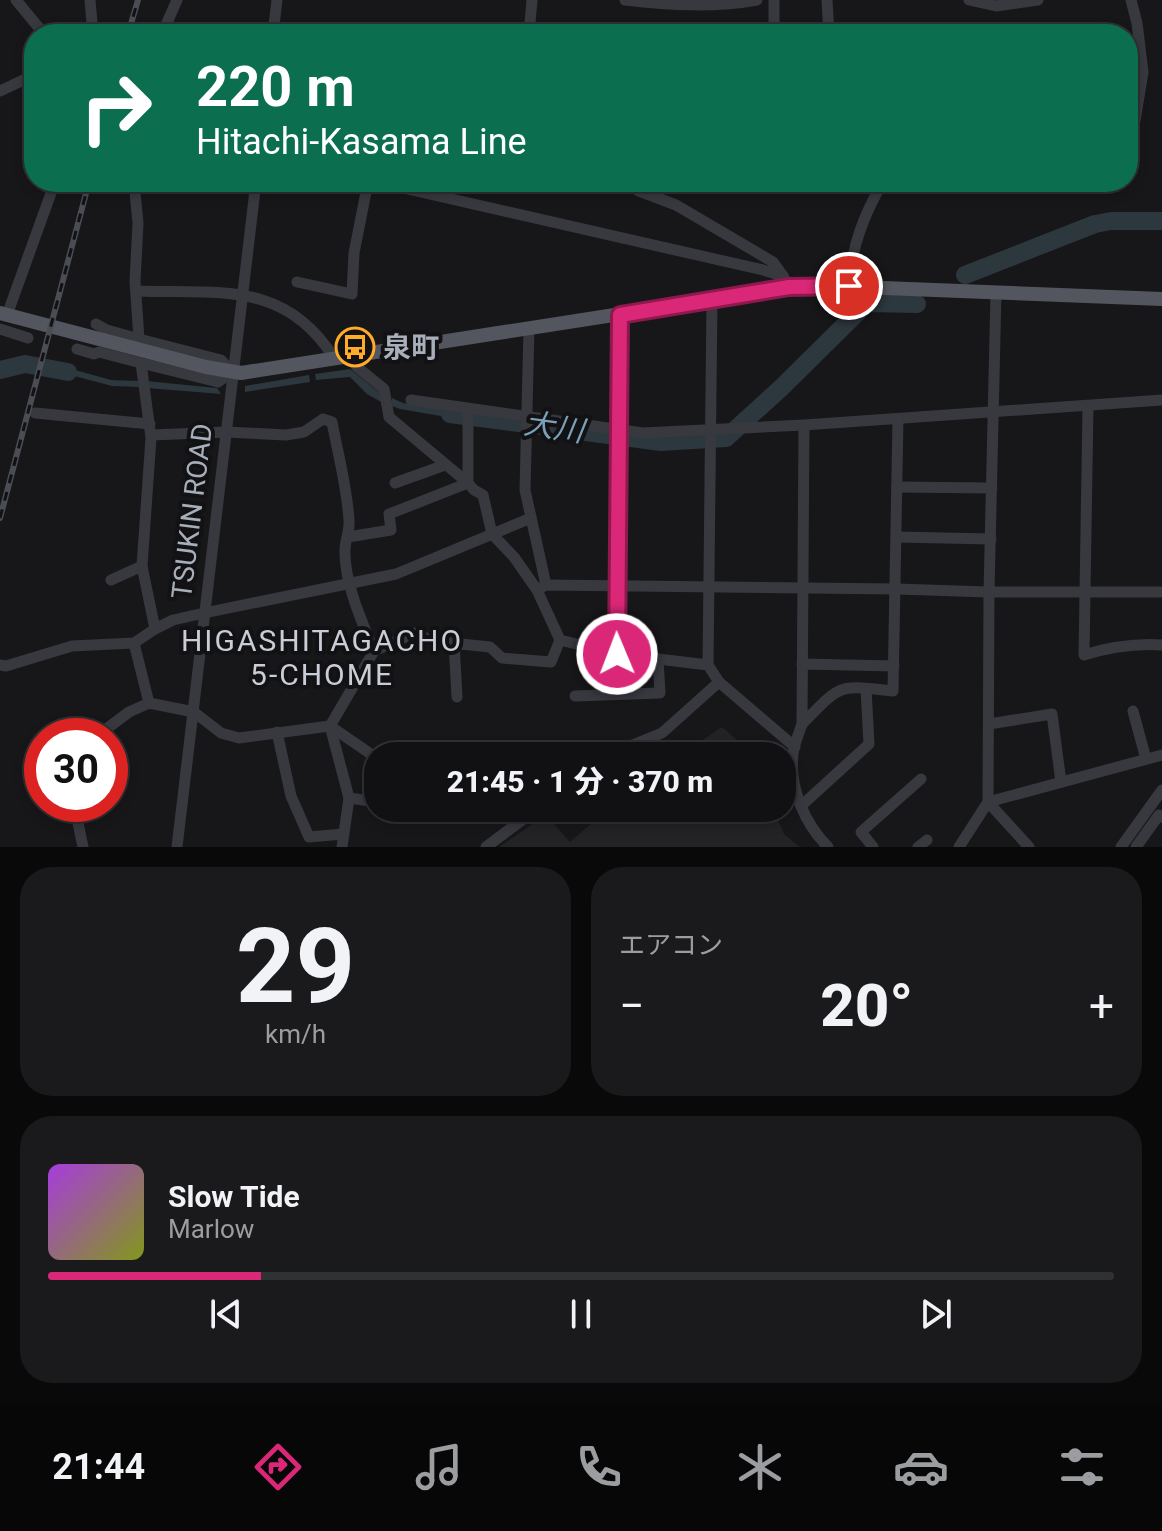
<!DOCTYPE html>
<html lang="ja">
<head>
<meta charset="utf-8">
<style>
  :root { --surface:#111113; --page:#1a1a1c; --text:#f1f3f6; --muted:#9c9da0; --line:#303133; --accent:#db2777 }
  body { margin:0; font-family:Roboto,"Noto Sans JP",sans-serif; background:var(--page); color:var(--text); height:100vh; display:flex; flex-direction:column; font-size:30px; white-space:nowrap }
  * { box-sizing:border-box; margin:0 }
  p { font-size:26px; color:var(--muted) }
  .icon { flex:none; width:44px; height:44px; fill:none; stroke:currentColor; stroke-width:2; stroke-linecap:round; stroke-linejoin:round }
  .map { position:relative; height:847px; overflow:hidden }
  .sheet { display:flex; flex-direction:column; gap:20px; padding:20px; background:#09090a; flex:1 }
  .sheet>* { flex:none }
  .top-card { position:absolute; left:24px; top:24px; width:1114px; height:168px; border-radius:32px; box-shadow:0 4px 12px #0003,0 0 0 2px var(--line); background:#0b6e4f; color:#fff; overflow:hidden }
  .speed { position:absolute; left:24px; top:718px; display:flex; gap:16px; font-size:40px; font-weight:700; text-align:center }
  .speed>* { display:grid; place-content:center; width:104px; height:104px; border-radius:50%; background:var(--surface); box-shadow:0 4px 12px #0003,0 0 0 2px var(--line); line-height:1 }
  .speed .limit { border:12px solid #d22; background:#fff; color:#111 }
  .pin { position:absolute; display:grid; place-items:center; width:68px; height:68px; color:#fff; margin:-34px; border:4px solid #fff; border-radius:50%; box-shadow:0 2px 8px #0007 }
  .me { position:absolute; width:88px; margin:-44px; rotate:359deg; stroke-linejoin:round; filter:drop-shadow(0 0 6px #0008) }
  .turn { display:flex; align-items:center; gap:28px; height:168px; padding:0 40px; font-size:36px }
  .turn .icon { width:104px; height:104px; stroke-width:2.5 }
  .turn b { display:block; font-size:56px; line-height:68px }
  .big { font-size:60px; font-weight:800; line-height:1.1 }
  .sheet .widget { flex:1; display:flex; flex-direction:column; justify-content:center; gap:12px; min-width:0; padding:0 28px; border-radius:32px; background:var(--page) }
  .sheet .dial { align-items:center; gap:0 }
  .dial b { font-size:104px; line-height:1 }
  .song { display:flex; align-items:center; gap:24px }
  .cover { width:96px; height:96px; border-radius:12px; background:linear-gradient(135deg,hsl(280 70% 55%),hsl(70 70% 35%)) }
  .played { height:8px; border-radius:4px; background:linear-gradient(90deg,var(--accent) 20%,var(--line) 20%) }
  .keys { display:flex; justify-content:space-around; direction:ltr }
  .heat { display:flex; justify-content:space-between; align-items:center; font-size:44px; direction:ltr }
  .sheet .tiles { flex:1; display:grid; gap:20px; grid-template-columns:1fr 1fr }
  .widget:last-child { grid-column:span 2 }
  .trip { position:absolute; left:364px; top:742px; width:432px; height:80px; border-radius:32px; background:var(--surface); box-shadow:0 4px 12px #0003,0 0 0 2px var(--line); font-weight:800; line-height:80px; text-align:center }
  .dock { display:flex; height:128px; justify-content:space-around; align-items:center; background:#070708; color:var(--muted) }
  .dock .icon { width:56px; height:56px }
  .dock .current { color:var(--accent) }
  .dock b { font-size:36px; color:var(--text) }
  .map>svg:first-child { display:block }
</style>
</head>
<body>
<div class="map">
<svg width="1162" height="847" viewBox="0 0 1162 847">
  <rect width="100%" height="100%" fill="#171719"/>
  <g fill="#232326">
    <polygon points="722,727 755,756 679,756"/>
    <polygon points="622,808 773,808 784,834 800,847 499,847 546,815 570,842 605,812"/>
  </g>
  <g fill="#2c373e">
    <polygon points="45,367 64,367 111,380 138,381 139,387 112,386 63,373 43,373"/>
    <polygon points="350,369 381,394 383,403 367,394 350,377 316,380 315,374"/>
    <polygon points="309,375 310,382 245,392 245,386"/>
    <polygon points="146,381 217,388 221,394 147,388"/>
    <polygon points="392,398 403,403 464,413 464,420 400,409 392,406"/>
  </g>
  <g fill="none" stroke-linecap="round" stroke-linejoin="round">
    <g stroke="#2c373e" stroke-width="18">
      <polyline points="965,275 1095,224 1111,221 1162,221"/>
      <polyline points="0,370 25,364 68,372"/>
      <polyline points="450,414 661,442 726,438 781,388 867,303 917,304"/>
    </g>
    <g stroke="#37393f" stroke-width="11">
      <polyline points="16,0 44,34"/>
      <polyline points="90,0 93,34"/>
      <path d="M625 0C669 5 714 8 757 0"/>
      <polyline points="774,0 774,34"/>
      <polyline points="827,0 829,34"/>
      <polyline points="969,0 996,6 1038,0"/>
      <polyline points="1131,0 1137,23 1143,72 1132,139"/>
      <polyline points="162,34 177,0"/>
      <polyline points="273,34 277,0"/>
      <polyline points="529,34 532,0"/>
      <polyline points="0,91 34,75"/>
      <polyline points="134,182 138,223 135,281 139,339 221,360 232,372"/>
      <polyline points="377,182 763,270 783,276 789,287"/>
      <polyline points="625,182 639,191 676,205 773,262 783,276"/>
      <polyline points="297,282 352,294 354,253 368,182"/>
      <path d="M849 286C852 246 863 216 883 182"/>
      <path d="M137 291C219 294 285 280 334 358"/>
      <polyline points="712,299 708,665 719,682 795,747"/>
      <polyline points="7,315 55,182"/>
      <polyline points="96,324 107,330 139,339"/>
      <polyline points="0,329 28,338"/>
      <polyline points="529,329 525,490 546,585"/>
      <polyline points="77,349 94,354 99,352 141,363"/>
      <polyline points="411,400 643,433 804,425 1162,400"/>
      <path d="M1088 406 1084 655C1110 647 1134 643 1162 645"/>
      <polyline points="35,413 150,424"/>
      <path d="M804 425 802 724C799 733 794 744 793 754 789 788 805 824 828 847"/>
      <path d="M151 435 227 432 286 435 304 432 323 419 332 422C338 454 347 487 349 520 350 531 345 540 345 550 344 582 362 622 374 651"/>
      <polyline points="395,483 445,465"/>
      <polyline points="897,487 992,488"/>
      <polyline points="348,537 391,530 389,514 468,483 468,409"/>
      <polyline points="897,537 991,539"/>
      <polyline points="142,566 151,438 141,363 218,382 232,372"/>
      <polyline points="537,590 546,585 896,589 989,592 1162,592"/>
      <polyline points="155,629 173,620 204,613 396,574 531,518"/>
      <polyline points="560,640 617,654 708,665"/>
      <polyline points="134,643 149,703"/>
      <polyline points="454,643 457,697"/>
      <polyline points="617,654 620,315"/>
      <polyline points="802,664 894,666"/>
      <polyline points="0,665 6,666 72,646 134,643 155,629 142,566 111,580"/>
      <polyline points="575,696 660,693 658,659"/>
      <polyline points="1133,711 1146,759"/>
      <path d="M802 724C843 683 836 685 893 691L898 419"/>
      <polyline points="989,724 1052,714 1061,782"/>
      <polyline points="277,732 291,796 309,837 343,834"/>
      <polyline points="97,736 129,712 149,703 194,712 221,733 239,738 330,726 378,759"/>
      <polyline points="614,756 630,746 662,733 719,682"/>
      <polyline points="349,798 378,802"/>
      <polyline points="74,804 83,847"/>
      <polyline points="801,806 869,744 866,689"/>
      <polyline points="177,847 256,182"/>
      <polyline points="342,847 349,798 330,726 374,651 415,633 432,641 490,647 502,658 551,662 560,640 537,590 514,557 492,534 483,495 474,490 468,483 389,417 384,389 357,367 351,356"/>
      <polyline points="486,847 538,808"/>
      <polyline points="873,847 861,832 921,779"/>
      <polyline points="918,847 927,840"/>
      <polyline points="959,847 988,802 989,592 996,292"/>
      <polyline points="1029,847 988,802 1162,755"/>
      <polyline points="1121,847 1162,790"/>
      <polyline points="1136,847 1159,815 1162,817"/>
    </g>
    <polyline stroke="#53565e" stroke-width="14" points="0,313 206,367 241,373 807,285 1162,299"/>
    <defs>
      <g id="rail">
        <polyline points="128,34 138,0"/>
        <polyline points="0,518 89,182"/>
      </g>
    </defs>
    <use href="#rail" stroke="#4a4d54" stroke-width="6"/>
    <use href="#rail" stroke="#121214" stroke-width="3" stroke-dasharray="9" stroke-linecap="butt"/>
  </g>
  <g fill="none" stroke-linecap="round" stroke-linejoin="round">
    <defs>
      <polyline id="route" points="617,654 620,315 789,287 849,286"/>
    </defs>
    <use href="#route" stroke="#8e194d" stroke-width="20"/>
    <use href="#route" stroke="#db2777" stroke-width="14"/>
  </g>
  <defs>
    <symbol id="bus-ring" viewBox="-11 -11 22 22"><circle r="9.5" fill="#121214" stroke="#ffaa29" stroke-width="1.5"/><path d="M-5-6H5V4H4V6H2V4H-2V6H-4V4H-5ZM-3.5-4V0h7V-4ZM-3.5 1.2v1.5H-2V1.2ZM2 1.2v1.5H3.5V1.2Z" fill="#ffaa29"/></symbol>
  </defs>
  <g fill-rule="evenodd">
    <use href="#bus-ring" x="333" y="325" width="44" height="44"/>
  </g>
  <g text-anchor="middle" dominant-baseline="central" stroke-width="8" stroke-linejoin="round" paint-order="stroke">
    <g font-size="28" font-weight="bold" fill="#a8afba" stroke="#121214" text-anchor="start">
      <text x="383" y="347">泉町</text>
    </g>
    <g font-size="28" fill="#a8afba" stroke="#121214">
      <text transform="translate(192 511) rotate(-83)">TSUKIN ROAD</text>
    </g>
    <g font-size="30" font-style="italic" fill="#7ca0b8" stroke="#121214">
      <text transform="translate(554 427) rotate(8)">大川</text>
    </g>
    <g font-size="30" letter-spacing="2" fill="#c9cdd6" stroke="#121214">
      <text x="322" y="640">HIGASHITAGACHO<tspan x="322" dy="34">5-CHOME</tspan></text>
    </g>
  </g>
</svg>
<div class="speed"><div class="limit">30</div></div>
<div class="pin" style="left:849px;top:286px;background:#d93025"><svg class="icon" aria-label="arrive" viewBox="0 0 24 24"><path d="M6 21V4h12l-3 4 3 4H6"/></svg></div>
<svg class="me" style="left:617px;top:654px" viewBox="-20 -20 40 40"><circle r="17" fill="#db2777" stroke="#fff" stroke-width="3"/><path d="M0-11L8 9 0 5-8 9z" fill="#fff"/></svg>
<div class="trip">21:45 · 1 分 · 370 m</div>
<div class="top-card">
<div class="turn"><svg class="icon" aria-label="right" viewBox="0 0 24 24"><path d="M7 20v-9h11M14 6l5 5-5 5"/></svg><div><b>220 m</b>Hitachi-Kasama Line</div></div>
</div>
</div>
<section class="sheet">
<div class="tiles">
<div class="widget dial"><b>29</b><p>km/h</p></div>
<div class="widget"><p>エアコン</p>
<div class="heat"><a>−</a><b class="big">20°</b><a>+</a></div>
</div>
<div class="widget">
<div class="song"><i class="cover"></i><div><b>Slow Tide</b><p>Marlow</p></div></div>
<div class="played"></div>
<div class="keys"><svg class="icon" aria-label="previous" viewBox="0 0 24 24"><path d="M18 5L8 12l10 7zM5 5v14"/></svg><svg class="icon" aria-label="pause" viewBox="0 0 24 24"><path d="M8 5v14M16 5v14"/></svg><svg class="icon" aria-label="next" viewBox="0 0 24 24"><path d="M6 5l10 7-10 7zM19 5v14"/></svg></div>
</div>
</div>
</section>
<nav class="dock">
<b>21:44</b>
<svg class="icon current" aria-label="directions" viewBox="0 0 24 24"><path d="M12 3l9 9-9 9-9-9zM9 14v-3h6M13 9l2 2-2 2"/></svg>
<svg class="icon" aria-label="music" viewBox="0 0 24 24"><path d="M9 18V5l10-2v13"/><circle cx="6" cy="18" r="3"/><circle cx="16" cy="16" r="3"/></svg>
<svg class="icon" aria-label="phone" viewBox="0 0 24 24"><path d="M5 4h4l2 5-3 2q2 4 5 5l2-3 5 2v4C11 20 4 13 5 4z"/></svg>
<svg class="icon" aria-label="climate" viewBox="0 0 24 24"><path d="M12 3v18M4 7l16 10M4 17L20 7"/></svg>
<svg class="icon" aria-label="car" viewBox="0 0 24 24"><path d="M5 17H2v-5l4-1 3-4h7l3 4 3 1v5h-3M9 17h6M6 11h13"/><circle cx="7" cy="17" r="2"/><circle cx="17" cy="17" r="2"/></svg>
<svg class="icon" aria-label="filters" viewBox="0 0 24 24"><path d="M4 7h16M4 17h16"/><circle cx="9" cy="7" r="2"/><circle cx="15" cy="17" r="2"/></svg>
</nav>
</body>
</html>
